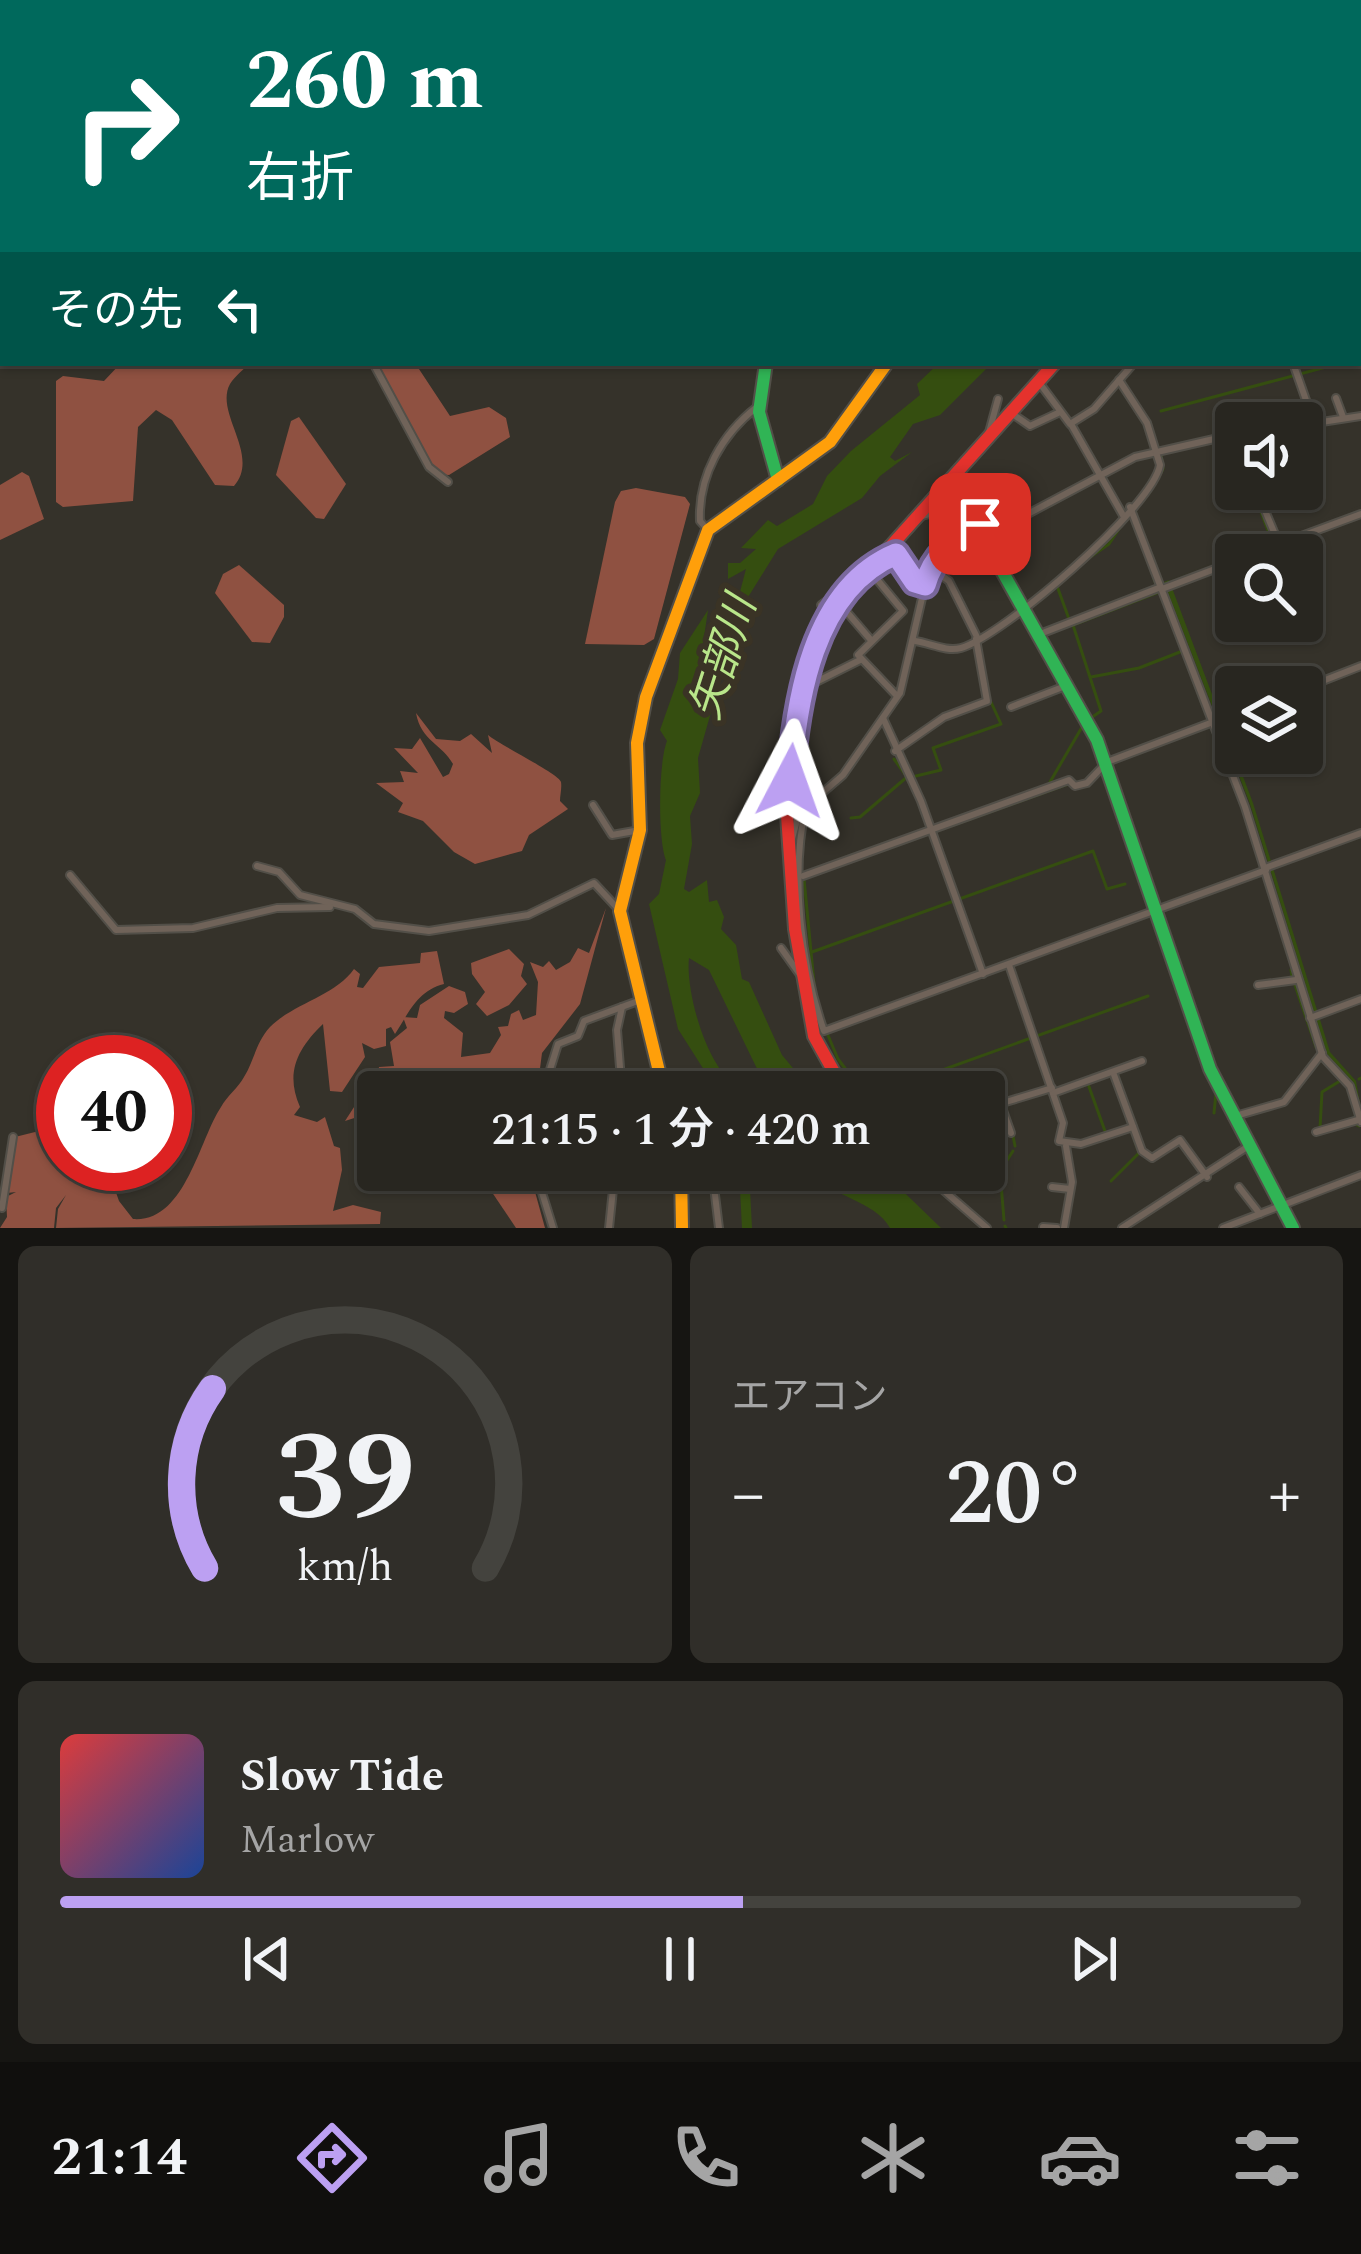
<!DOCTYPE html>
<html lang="ja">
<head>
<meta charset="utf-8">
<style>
  :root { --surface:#282620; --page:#302e29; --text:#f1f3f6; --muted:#a5a5a5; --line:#44433e; --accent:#bca0f2 }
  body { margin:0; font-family:Spectral,"Noto Sans JP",serif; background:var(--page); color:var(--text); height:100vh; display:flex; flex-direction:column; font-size:45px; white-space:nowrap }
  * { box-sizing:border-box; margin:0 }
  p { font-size:39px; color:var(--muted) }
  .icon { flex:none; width:66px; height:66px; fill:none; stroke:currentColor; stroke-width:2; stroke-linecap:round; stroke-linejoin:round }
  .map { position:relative; height:1228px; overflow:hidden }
  .details { display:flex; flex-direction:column; gap:18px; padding:18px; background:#161512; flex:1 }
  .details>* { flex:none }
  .guide { position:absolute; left:0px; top:0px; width:1362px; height:366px; box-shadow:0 3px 9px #0004,0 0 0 3px var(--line); background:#00695c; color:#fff; overflow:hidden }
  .fabs { position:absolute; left:1215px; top:402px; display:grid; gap:24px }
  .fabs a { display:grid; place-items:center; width:108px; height:108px; border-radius:12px; background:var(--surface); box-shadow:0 3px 9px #0004,0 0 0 3px var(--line); font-size:60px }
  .speed { position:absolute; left:36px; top:1035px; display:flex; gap:24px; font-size:60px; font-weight:700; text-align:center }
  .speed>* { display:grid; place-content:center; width:156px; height:156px; border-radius:50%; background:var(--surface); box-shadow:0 3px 9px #0004,0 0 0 3px var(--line); line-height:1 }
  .speed .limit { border:18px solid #d22; background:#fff; color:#111 }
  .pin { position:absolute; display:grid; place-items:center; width:102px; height:102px; color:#fff; margin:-51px; border-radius:24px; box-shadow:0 6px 18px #0006 }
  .me { position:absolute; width:132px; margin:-66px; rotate:4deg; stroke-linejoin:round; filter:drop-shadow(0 0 9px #0008) }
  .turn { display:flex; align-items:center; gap:42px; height:252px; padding:0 48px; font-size:54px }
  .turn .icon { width:156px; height:156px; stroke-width:2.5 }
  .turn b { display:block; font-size:84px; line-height:102px }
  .then { display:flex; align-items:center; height:114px; padding:0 48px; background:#0003; gap:24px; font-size:45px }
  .big { font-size:90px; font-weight:600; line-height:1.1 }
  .details .widget { flex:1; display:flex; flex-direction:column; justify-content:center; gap:18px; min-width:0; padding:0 42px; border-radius:18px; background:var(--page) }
  .details .dial { align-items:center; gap:0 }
  .dial svg { height:312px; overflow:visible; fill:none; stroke:var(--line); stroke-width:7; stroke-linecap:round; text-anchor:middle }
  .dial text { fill:var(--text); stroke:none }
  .song { display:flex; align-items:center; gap:36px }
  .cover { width:144px; height:144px; border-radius:18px; background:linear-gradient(135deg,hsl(0 70% 55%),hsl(220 70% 35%)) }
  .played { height:12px; border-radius:6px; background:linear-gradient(90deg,var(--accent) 55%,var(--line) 55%) }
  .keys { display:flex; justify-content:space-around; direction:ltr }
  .heat { display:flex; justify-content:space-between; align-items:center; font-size:66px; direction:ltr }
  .details .tiles { flex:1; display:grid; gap:18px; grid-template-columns:1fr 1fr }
  .widget:last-child { grid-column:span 2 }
  .trip { position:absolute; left:357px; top:1071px; width:648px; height:120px; border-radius:12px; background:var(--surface); box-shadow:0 3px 9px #0004,0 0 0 3px var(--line); font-weight:600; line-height:120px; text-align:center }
  .tabs { display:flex; height:192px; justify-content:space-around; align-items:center; background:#100f0d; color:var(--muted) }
  .tabs .icon { width:84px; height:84px }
  .tabs .selected { color:var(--accent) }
  .tabs b { font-size:54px; color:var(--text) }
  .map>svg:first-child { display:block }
</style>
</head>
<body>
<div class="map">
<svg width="1361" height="1228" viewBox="0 0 1361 1228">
  <rect width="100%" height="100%" fill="#35322a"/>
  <g fill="#8f5141">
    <path d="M121 363H250C244 369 235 376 230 384 214 413 261 455 234 486L215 485 172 420 156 410 138 427 133 501 63 507 56 502V381L63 376 104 381Z"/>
    <polygon points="375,363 415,363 450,416 489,407 506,418 510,437 449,475 433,474"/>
    <polygon points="299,417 346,484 324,519 316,518 276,475 291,421"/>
    <polygon points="22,472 29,476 44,519 0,540 0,485"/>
    <polygon points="636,488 685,497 690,504 654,639 644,645 585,644 615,502 621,491"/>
    <polygon points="239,565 284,605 284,617 270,643 252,642 215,593 223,574"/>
    <path d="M416 713 436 739 460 741 471 734 492 753 488 735C500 745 559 774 561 782 562 788 560 795 560 801L568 809 529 835 522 851 475 864 454 852 423 821 398 812 403 803 376 783 404 782 400 771 418 773 394 748 412 749 420 738 443 777 449 774 453 764C442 744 421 741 416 713Z"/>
    <path d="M606 908 580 1004 542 1053 537 1092H520L523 1082 518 1077 501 1085 490 1081 488 1068C479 1078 454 1082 443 1076L430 1087 378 1092 376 1111 345 1121 365 1090 376 1084 379 1067 394 1066 390 1042 407 1028 403 1017 417 1018 420 1005 449 986 465 992 468 1004 454 1013 445 1011 444 1018 463 1033 461 1057 490 1053 501 1035 498 1027 508 1026 511 1014 519 1010 523 1020 536 1015 538 982 530 962 543 967 549 961 556 970 570 962 578 948 589 953Z"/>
    <polygon points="509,949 524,964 521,976 527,984 509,1005 487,1016 476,1004 485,992 472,974 471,963"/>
    <path d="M437 951 444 984C416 991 408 1015 395 1034L391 1027 386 1029V1046L374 1049 362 1043 365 1057 342 1092 330 1091 323 1024C297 1049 285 1073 300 1107L294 1115 317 1122 325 1117 334 1146 340 1148 342 1170 333 1211 353 1205 381 1212 380 1224 56 1228 58 1209 66 1195 56 1208 54 1228H0L7 1217 6 1197 16 1192 7 1193 15 1137 59 1126 63 1164H106L119 1201 133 1219C185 1223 199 1140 221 1107 227 1096 238 1088 244 1077 254 1061 256 1042 270 1027 294 1003 335 996 354 969L360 974 357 987 363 988 379 967 420 963 421 953Z"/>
    <polygon points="477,1170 529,1170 545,1228 516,1228"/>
  </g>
  <g fill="#354e10">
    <path d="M939 363H992L940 415 913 424 890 457 895 461 912 452 880 476 862 498 778 549 740 610 698 758 700 793 690 816 692 844 684 889 689 892 707 880 709 902 717 900 724 917 721 929 736 945 742 979 749 982 782 1055 813 1092H775L763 1081 709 970 689 958C685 993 710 1084 749 1092V1083L756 1092H718L678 1029 649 904 659 894 666 860C658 841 658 764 667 741L660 730 678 679 680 653 708 610 703 644 721 639 732 622 746 569 728 579V563H740L756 549 741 548 768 520 777 526 813 504 827 476 851 451 920 395 917 384Z"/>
    <polygon points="1361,505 1169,580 1253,803 1330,1052 1356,1081 1361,1109 1354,1083 1327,1054 1250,804 1164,582"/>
    <path d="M806 1170H881L941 1228H890C875 1200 828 1196 806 1170Z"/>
  </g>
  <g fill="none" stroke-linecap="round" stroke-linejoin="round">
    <g stroke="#354e10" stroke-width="3">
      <polyline points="1359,112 1361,113"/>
      <polyline points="1359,359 1361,358"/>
      <polyline points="1161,411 1341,363"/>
      <polyline points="1290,423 1308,421"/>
      <polyline points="1232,440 1236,449"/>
      <polyline points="1157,480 1163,469 1161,454"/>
      <polyline points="1252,489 1269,533"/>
      <polyline points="1086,560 1109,544 1121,526"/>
      <polyline points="1154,579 1156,584"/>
      <polyline points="1061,582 1057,586 1069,619"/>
      <polyline points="1091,677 1139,668 1180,652"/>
      <polyline points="916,776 941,770 933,748 1001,724 991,702"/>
      <polyline points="1050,782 1085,722 1101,711 1073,625 1159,592"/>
      <polyline points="851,818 860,817 907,777 894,759"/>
      <polyline points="869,855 1068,784"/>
      <polyline points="804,879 814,983"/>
      <polyline points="812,952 1093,851 1107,889 1125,884"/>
      <polyline points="1291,970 1292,976"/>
      <polyline points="1295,985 1316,1047"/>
      <polyline points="827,1033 838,1059 863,1092"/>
      <polyline points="1359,1079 1361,1078"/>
      <polyline points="1071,1090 1088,1084 1105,1131"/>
      <polyline points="881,1092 1148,996"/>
      <polyline points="1031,1097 1049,1092"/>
      <polyline points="1214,1113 1216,1093"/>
      <polyline points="1357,1125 1359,1126"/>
      <polyline points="1320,1128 1322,1092 1340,1081"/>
      <polyline points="1012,1131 1015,1146"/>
      <polyline points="1111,1181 1139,1153 1132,1132"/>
      <polyline points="1004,1220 1000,1171 1013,1151"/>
      <polyline points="1005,1226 1006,1228"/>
    </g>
    <polyline stroke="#354e10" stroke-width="10" points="744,1170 747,1228"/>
    <defs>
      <g id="street">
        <polyline points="158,0 161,3"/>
        <polyline points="570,0 571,3"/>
        <polyline points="1011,0 1011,3"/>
        <polyline points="548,3 552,0"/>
        <polyline points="793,3 794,0"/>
        <polyline points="1156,3 1157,0"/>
        <polyline points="1359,24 1361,22"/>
        <polyline points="1359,40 1361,38"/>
        <polyline points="0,47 3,48"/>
        <polyline points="1359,60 1360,61"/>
        <polyline points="0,71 3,73"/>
        <polyline points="1359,116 1361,117"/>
        <polyline points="0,122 3,122"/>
        <polyline points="1359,257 1361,256"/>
        <polyline points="373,363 429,467 448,482"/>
        <polyline points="1293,363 1314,423"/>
        <polyline points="1038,381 1070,424 1094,409 1134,363"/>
        <polyline points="1336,398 1343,417"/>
        <polyline points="1011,413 1030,426 1058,413"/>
        <polyline points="1071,424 1124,517"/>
        <polyline points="1302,425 1361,416"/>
        <polyline points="988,436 998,399"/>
        <polyline points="1256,489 1279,544"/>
        <polyline points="1259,496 1287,489"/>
        <polyline points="1130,507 1245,807 1323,1057 1350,1086 1361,1122"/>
        <polyline points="918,517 937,512"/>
        <path d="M708 530 700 521C698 476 722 434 757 407"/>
        <polyline points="990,541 1022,517 1135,457 1236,434"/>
        <polyline points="1250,555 1361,514"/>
        <polyline points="880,560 895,554 915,582 925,585"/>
        <polyline points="930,567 949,581 977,637"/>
        <polyline points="856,587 875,577 903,611 858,655 897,696"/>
        <polyline points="856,588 846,611 870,639"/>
        <polyline points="1162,589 1236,561"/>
        <polyline points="821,605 855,580"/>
        <polyline points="1040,634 1161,587"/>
        <path d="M915 641C930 643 946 652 961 648 1003 636 1153 507 1160 465L1147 423 1119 380"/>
        <polyline points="1302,689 1361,666"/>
        <polyline points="800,699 814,683 860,660"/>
        <polyline points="1011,707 1068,685"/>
        <polyline points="883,718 921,801 983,974"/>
        <polyline points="1214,723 1236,714"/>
        <polyline points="895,751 944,717 987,701 976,639"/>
        <polyline points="593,805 612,835 640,830"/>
        <path d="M806 806C790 874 801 966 824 1031L1266 870"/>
        <polyline points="790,846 799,813 843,775 900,693 929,568 948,545 979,525"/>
        <polyline points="257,866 279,872 300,895 355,909 374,924 429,931 528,915 594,883 620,911"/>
        <polyline points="1265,868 1361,833"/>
        <polyline points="70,875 116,930 193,928 277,908 330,907"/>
        <polyline points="803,876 1069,780 1075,786 1087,783 1107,762 1213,722"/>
        <polyline points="781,948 801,976"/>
        <polyline points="1009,965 1063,1123 1059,1141 1081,1144 1133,1127"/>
        <polyline points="1258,985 1296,980"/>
        <polyline points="622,1007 617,1030 622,1092"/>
        <polyline points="1310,1018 1361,999"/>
        <polyline points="1113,1072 1142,1151 1152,1158 1180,1140 1207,1177"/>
        <polyline points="991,1077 1011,1133"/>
        <polyline points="543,1092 558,1044 578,1036 584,1021 638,1001"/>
        <polyline points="1053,1093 1142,1061"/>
        <polyline points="999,1104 1052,1088"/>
        <polyline points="1232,1117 1284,1102 1322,1053"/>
        <polyline points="1316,1132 1358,1120"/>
        <polyline points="535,1170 553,1228"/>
        <polyline points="712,1170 719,1228"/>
        <polyline points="920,1170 987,1228"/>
        <polyline points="1052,1187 1070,1189"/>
        <polyline points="1239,1187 1260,1214"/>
        <polyline points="2,1208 13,1137"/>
        <polyline points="1043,1227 1057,1228"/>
        <polyline points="609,1228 615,1170"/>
        <polyline points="1064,1228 1072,1182 1066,1146"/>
        <polyline points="1122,1228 1247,1147"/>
        <polyline points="1223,1228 1361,1175"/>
      </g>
      <g id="fast">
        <polyline points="823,3 824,0"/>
        <polyline points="1198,3 1201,0"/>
        <polyline points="766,363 759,412 778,480"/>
        <polyline points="951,480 1097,740 1210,1069 1293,1228"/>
      </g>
      <g id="slow">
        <polyline points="664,1092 620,911 640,830 637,743 646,697 708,530 830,442 887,363"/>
        <polyline points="681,1170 682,1228"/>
      </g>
      <polyline id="jam" points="845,1092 814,1036 795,929 787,815 799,692 810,656 846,596 1055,363"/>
    </defs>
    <use href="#street" stroke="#524f48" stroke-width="10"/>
    <use href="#fast" stroke="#524f48" stroke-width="16"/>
    <use href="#slow" stroke="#524f48" stroke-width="16"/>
    <use href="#jam" stroke="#524f48" stroke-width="16"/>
    <use href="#street" stroke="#706359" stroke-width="6"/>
    <use href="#fast" stroke="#30b455" stroke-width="12"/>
    <use href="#slow" stroke="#ff9f0a" stroke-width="12"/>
    <use href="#jam" stroke="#e5322d" stroke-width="12"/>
  </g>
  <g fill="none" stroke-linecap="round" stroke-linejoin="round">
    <defs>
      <path id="route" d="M790 781C796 702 812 589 896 554L915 582 925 585C933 555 954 540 980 524"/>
    </defs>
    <use href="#route" stroke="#7a689d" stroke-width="30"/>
    <use href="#route" stroke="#bca0f2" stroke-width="21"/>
  </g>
  <g text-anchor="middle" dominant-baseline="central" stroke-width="12" stroke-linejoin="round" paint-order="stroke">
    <g font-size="42" font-style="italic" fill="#b9e68a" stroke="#3a3325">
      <text transform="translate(724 658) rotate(-72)">矢部川</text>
    </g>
  </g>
</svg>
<div class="fabs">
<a><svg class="icon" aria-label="sound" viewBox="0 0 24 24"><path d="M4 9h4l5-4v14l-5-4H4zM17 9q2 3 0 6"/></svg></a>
<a><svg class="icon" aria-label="search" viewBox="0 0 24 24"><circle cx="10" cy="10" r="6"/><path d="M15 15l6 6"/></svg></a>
<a><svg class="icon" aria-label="layers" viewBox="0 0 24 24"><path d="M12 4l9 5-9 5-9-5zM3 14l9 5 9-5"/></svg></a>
</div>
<div class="speed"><div class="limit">40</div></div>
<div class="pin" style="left:980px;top:524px;background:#d93025"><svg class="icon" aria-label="arrive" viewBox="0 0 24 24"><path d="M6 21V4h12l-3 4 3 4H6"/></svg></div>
<svg class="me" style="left:790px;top:781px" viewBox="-20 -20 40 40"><path d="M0-17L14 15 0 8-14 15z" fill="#bca0f2" stroke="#fff" stroke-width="4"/></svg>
<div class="trip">21:15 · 1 分 · 420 m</div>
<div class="guide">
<div class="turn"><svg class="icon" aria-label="right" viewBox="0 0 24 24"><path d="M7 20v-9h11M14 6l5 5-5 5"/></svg><div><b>260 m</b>右折</div></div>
<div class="then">その先<svg class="icon" aria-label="left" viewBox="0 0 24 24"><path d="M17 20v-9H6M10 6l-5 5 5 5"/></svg></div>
</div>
</div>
<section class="details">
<div class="tiles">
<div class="widget dial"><svg viewBox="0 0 100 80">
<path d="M14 69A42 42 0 1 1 86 69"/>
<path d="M14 69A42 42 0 0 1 16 23" stroke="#bca0f2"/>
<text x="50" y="56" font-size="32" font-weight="700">39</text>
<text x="50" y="72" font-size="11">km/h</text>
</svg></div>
<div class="widget"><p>エアコン</p>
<div class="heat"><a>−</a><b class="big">20°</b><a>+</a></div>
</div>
<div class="widget">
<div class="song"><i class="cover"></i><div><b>Slow Tide</b><p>Marlow</p></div></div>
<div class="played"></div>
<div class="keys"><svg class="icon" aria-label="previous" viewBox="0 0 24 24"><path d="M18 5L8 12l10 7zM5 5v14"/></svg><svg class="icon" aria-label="pause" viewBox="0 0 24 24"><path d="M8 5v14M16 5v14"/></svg><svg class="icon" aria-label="next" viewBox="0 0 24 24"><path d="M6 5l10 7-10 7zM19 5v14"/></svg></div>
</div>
</div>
</section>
<nav class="tabs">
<b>21:14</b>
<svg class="icon selected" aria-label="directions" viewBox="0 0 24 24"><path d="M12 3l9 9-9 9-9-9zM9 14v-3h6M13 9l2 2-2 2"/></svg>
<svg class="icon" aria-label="music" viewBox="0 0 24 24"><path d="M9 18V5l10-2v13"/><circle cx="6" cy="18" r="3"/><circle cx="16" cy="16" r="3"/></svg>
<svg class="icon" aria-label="phone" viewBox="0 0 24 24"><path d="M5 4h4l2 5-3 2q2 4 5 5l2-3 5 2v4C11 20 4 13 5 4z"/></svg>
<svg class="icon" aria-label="climate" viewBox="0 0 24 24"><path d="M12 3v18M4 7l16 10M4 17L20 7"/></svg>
<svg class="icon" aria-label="car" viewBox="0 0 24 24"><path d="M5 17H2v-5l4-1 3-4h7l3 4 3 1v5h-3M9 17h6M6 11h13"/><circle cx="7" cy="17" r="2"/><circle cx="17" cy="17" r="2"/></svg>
<svg class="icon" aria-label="filters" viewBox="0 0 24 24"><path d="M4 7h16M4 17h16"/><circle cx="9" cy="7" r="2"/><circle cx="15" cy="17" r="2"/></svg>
</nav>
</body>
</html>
